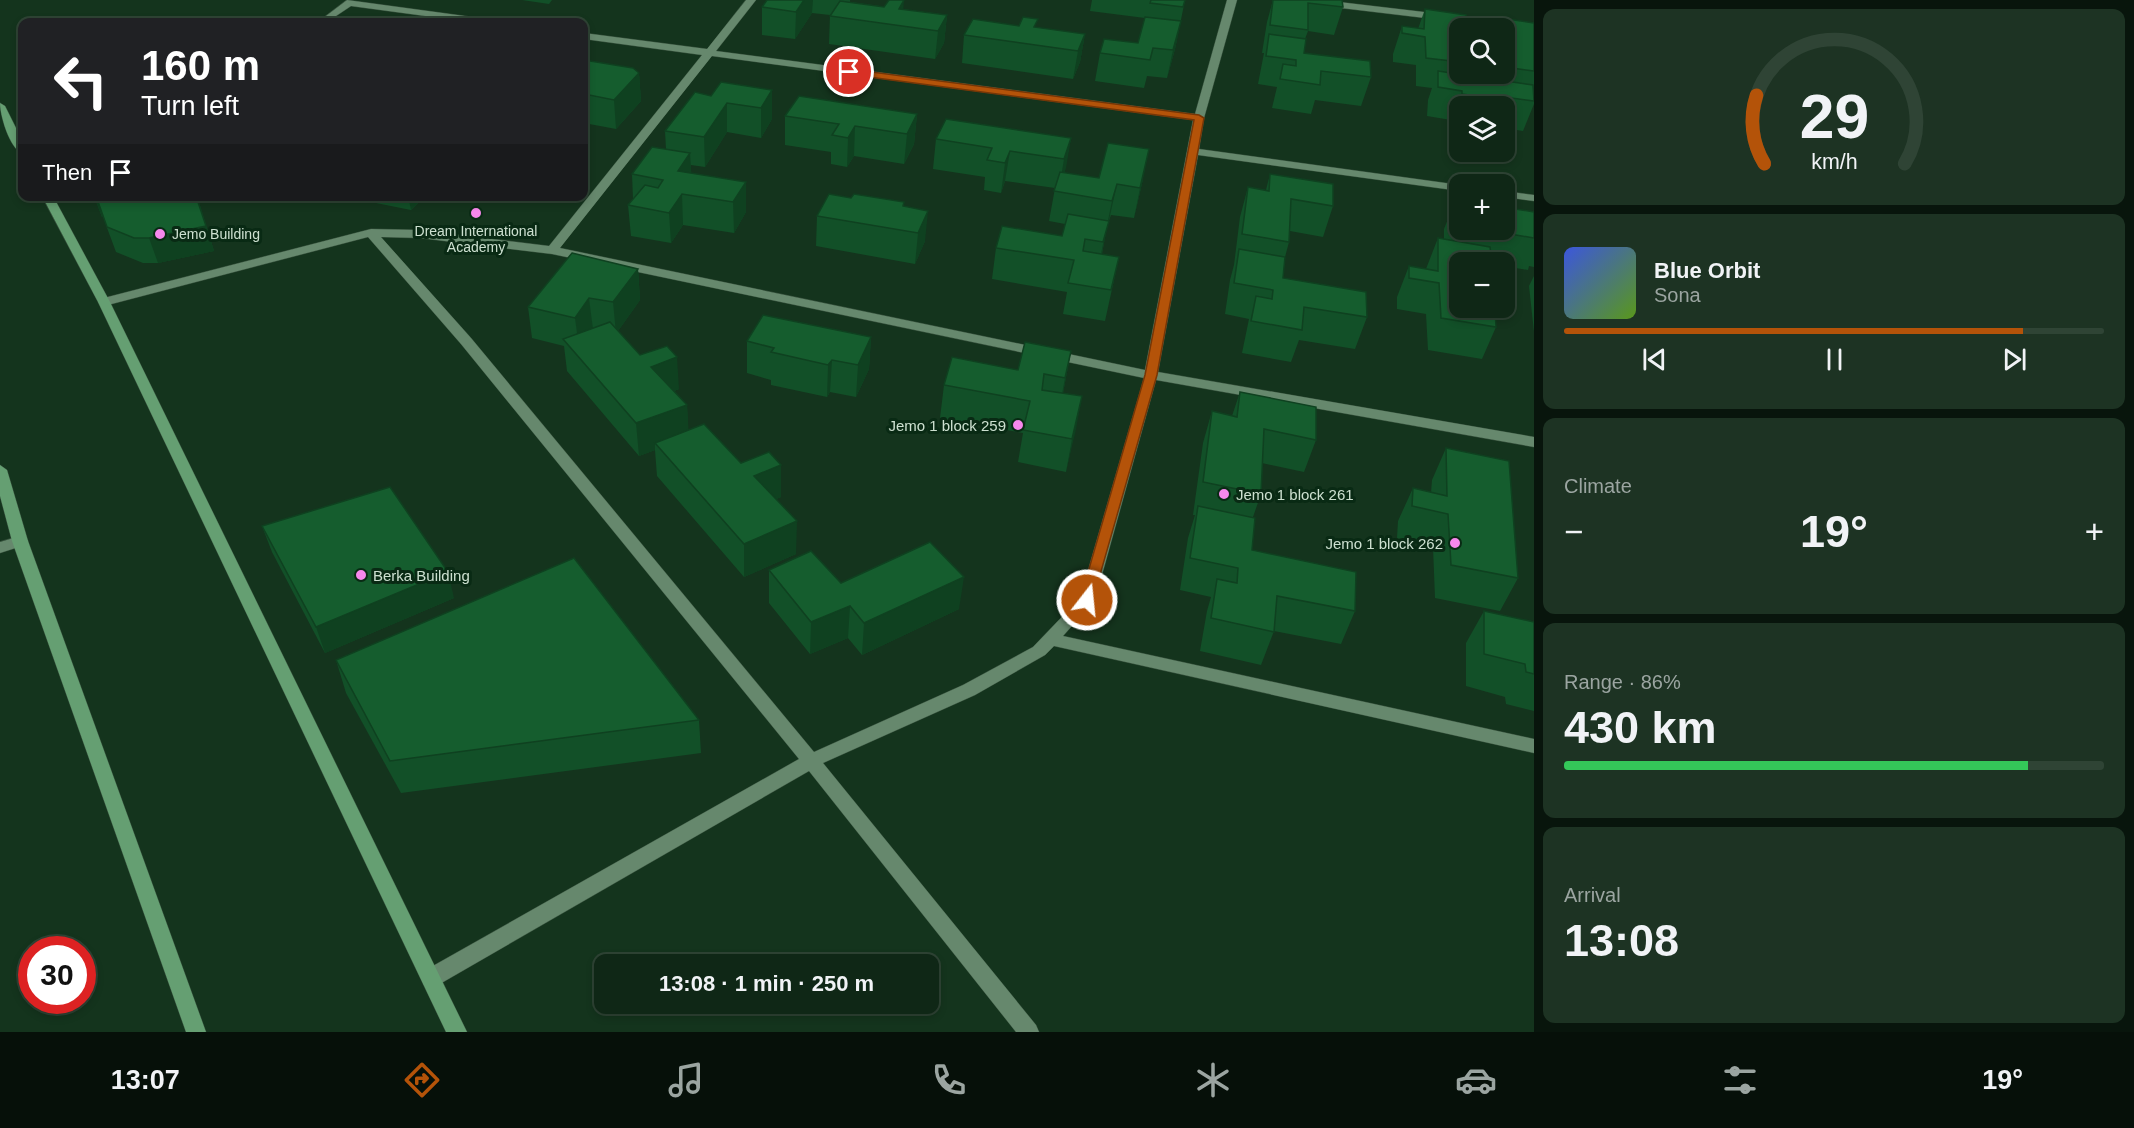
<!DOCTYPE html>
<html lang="en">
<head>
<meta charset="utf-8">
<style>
  :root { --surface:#0f2716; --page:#1d3323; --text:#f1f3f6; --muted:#9ba5a1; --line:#2f4435; --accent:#b45309 }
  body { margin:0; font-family:Helvetica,sans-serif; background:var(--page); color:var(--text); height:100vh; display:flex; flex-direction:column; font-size:22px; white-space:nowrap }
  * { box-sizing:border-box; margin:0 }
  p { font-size:20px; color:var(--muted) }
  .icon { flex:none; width:33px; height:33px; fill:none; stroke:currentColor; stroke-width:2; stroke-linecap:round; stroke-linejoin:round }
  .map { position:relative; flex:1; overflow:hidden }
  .sheet { display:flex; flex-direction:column; gap:9px; padding:9px; background:#08150c; width:600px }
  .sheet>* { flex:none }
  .guide { position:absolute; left:18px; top:18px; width:570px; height:183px; border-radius:12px; box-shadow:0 3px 9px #0003,0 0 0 2px var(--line); background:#202124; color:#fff; overflow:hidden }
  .buttons { position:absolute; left:1449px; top:18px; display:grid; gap:12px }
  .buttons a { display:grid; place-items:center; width:66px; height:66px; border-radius:12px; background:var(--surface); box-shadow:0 3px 9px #0003,0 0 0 2px var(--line); font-size:30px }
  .speed { position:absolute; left:18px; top:936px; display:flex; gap:12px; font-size:30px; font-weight:700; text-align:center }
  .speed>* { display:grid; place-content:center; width:78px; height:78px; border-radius:50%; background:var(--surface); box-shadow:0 3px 9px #0003,0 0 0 2px var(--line); line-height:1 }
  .speed .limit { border:9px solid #d22; background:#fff; color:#111 }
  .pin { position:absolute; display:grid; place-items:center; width:51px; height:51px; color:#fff; margin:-26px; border:3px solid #fff; border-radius:50%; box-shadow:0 2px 6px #0007 }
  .me { position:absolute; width:66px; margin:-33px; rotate:16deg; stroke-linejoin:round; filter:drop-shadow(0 0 4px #0008) }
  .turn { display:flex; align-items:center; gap:21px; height:126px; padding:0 24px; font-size:27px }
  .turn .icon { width:78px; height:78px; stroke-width:2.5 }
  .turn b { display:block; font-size:42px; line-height:51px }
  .then { display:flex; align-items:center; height:57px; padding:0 24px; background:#0003; gap:12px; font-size:22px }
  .big { font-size:45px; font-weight:600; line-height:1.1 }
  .sheet .tile { flex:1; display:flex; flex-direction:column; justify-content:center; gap:9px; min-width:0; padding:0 21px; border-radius:12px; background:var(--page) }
  .sheet .dial { align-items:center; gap:0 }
  .dial svg { height:156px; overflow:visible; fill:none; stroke:var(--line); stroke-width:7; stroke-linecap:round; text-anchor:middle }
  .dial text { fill:var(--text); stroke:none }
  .song { display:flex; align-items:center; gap:18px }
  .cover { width:72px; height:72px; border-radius:9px; background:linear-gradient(135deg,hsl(230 70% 55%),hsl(90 70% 35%)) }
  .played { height:6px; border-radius:3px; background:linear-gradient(90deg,var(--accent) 85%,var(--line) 85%) }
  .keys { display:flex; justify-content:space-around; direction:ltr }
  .heat { display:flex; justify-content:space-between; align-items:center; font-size:33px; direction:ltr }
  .charge { height:9px; border-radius:4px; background:linear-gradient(90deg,#34c759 86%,var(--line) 0) }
  .trip { position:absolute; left:594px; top:954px; width:345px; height:60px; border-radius:12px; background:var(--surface); box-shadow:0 3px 9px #0003,0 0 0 2px var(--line); font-weight:600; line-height:60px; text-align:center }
  .menu { display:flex; height:96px; justify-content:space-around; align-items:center; background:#061009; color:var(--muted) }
  .menu .icon { width:42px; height:42px }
  .menu .selected { color:var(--accent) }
  .menu b { font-size:27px; color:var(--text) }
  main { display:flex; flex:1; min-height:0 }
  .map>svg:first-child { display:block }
</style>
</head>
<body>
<main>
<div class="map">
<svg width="1534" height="1032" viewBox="0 0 1534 1032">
  <rect width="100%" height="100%" fill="#14341d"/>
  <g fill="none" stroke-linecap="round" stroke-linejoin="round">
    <defs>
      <g id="minor">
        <polygon points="347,0 487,19 492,22 470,22 351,6 327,22 318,22"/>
        <path d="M746 0H756L716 51 1195 114 1227 0H1237L1204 118 1199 149 1460 185V191L1198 155 1158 372 1534 437V447L1156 380 1095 600 1063 636 1534 739V753L1054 646 1045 655 975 695 823 763 1036 1025 1039 1032H1016L809 771 438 985 431 987 424 985 421 978 424 971 799 759 461 344 368 237 104 306 98 302 100 299 371 229 420 230 549 246 702 55 584 39V33L707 49ZM712 56 1193 120 1145 370 560 248ZM381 237 420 238 552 254 1144 378 1080 598 1033 647 963 685 814 752 471 338Z"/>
        <polygon points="1294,0 1322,0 1534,25 1534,31 1299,3"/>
        <polygon points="1504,191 1534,195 1534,201 1504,197"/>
        <polygon points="20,536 25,537 28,541 25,545 0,553 0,542"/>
      </g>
      <g id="major">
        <path d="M0 103 5 106 22 140V153C10 149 0 116 0 103Z"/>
        <polygon points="42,196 53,196 110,302 467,1032 446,1032 98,302"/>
        <polygon points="0,465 7,470 28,541 206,1032 186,1032 12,541 0,496"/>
      </g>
    </defs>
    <use href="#minor" stroke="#354f3b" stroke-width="1"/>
    <use href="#major" stroke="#354f3b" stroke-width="1"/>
    <use href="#minor" fill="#66886d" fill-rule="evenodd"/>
    <use href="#major" fill="#659f72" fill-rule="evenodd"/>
  </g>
  <g fill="#125028">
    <polygon points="522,0 552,0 549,4"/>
    <polygon points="767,0 850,0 850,2 947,15 944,43 935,59 829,44 830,15 812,13 795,39 762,35 762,7"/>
    <polygon points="1092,0 1185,0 1175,49 1167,78 1147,76 1144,88 1095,81 1100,53 1138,43 1145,18 1090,11"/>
    <polygon points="1273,0 1342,0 1343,7 1334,35 1308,31 1305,39 1304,53 1371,77 1361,106 1315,100 1311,114 1272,108 1277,87 1258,84 1264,53 1262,53 1267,22"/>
    <polygon points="1425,9 1460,28 1460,74 1499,80 1499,74 1504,74 1504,28 1503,28 1507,19 1534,23 1534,104 1523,131 1504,128 1504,106 1460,106 1460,124 1451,123 1451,120 1427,116 1428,100 1432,88 1416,86 1416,65 1393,62 1393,54 1402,26 1418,29"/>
    <polygon points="1037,28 1085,34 1080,62 1073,79 962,63 964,35"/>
    <polygon points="584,60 639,73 641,101 616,129 584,123"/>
    <polygon points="772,90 772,119 761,138 727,132 705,167 691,165 691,173 746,182 746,212 734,233 683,225 671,243 631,236 628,205 633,199 632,174 666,149 665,131 711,96"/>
    <polygon points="917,114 914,144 904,164 854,156 847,167 831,164 831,152 785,145 785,116"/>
    <polygon points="1071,138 1064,173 1099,178 1143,179 1134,218 1111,215 1107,226 1102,254 1119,257 1105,321 1063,314 1067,292 992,279 996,248 1062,236 1065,224 1049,221 1055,188 1005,181 1001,193 984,190 985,177 933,169 936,139"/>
    <polygon points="1270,174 1333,206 1323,237 1290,231 1289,242 1285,257 1283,278 1367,317 1355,349 1299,340 1291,362 1242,353 1249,319 1225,314 1230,280 1234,265 1240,217 1248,187 1266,190"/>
    <polygon points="94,196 197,196 214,251 158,263 143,263 116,252 103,217 102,217"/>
    <polygon points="374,196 425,196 411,210 376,203"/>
    <polygon points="1456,199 1460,199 1460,230 1504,230 1534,212 1534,267 1529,266 1528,270 1504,266 1504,262 1460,262 1496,327 1482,359 1428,350 1426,314 1397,309 1397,297 1409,266 1426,269 1438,238 1444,239 1444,229"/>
    <polygon points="904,206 925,241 915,264 816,246 817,216"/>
    <polygon points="638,269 640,300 618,331 640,355 679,389 674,391 687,405 688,430 741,463 781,465 781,497 776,499 796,554 744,577 657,476 655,450 639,456 567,371 564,346 532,338 528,307"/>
    <polygon points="1534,276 1534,332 1529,286"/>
    <polygon points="871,337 869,369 856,397 830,392 827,397 771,385 771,380 747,373 747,341"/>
    <polygon points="1071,351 1063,393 1082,396 1066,472 1018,462 1023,433 940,418 944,385 1018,370"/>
    <polygon points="1240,392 1316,440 1304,472 1262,463 1261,494 1253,517 1252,550 1355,611 1341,644 1274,631 1261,665 1200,651 1207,611 1211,597 1180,590 1188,538 1195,515 1193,515 1203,443 1212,411 1232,416"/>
    <polygon points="1446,448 1518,578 1500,611 1435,598 1433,547 1397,538 1398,521 1413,488 1431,493 1432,480"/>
    <polygon points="262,526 454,598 325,653 272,552"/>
    <polygon points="769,570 841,583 959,609 862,655 848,638 810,654 769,603"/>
    <polygon points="1484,611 1534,622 1534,711 1506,704 1505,697 1466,686 1466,643"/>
    <polygon points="336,660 699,720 701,753 401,793 346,693"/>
  </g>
  <g fill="#0f4120">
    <polygon points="804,0 813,0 812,13 795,39 796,12"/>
    <polygon points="904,0 902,26 899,9"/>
    <polygon points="947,15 944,43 935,59 938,31"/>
    <polygon points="1181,21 1175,49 1167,78 1173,50"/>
    <polygon points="1085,34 1080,62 1073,79 1078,51"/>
    <polygon points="639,73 641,101 616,129 614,100"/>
    <polygon points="772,90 772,119 761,138 761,108"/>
    <polygon points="727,103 727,132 705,167 704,137"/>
    <polygon points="917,114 914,144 904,164 907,134"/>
    <polygon points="855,126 854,156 847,167 848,138"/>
    <polygon points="1071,138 1066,168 1059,189 1064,159"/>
    <polygon points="1149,149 1143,179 1134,218 1140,188"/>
    <polygon points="1010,151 1005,181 1001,193 1005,163"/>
    <polygon points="690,153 692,183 682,194 683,225 671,243 669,213 678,171"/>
    <polygon points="746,182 746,212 734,233 733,202"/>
    <polygon points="1117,184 1102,252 1097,273 1112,201"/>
    <polygon points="94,196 174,196 175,199 102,217"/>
    <polygon points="197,196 214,251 158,263 149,238"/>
    <polygon points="408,196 425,196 411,210"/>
    <polygon points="928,211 925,241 915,264 918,233"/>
    <polygon points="638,269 640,300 616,334 613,302"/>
    <polygon points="589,298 593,329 579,349 575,318"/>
    <polygon points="871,337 869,369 856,397 858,365"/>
    <polygon points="1071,351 1065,383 1059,410 1065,378"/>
    <polygon points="677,357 679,389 653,399 651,367"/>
    <polygon points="832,360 830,392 827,397 828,365"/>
    <polygon points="1082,396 1076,429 1066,472 1072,439"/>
    <polygon points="687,405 689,437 655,443 655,450 639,456 636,423"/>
    <polygon points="781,465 781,497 754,509 754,476"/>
    <polygon points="797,521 796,554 744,577 744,544"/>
    <polygon points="448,572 454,598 325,653 316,627"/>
    <polygon points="964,577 959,609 862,655 864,623"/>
    <polygon points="850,606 848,638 810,654 811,622"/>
  </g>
  <g fill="#155d2e" stroke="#0f4120" stroke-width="1.5">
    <polygon points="767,0 804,0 796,12 762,7"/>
    <polygon points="889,0 904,0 899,9 947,15 938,31 830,16 840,1 884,7"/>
    <polygon points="1151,0 1185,0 1183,7 1150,3"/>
    <polygon points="1273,0 1342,0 1343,7 1308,3 1308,30 1270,25"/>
    <polygon points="1425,9 1466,15 1466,28 1460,28 1460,62 1426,58 1425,37 1402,33 1402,26 1424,29"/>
    <polygon points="1023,17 1038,19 1034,27 1085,34 1078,51 964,35 973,19 1019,26"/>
    <polygon points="1145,17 1181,21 1173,50 1153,48 1150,60 1100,53 1104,39 1138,43"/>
    <polygon points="322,19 348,22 317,22"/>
    <polygon points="1507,19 1534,23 1534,71 1512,68"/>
    <polygon points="1269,34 1306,39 1304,53 1370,61 1371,77 1321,71 1320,85 1280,79 1283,64 1296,66 1296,60 1266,56"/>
    <polygon points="584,60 633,68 639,73 614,100 584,94 584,83 588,78 584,78"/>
    <polygon points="1438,71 1533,85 1534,101 1512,98 1512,101 1462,94 1462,91 1438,87"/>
    <polygon points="721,82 772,90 761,108 727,103 704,137 665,131 695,92 711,96"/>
    <polygon points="799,96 917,114 907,134 855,126 848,138 832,135 839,124 785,116"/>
    <polygon points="946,119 1071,138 1064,159 1010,151 1005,163 987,160 992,148 936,139"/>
    <polygon points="1108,143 1149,149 1140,188 1117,184 1112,201 1054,191 1060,172 1099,178"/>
    <polygon points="652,147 690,153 678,171 746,182 733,202 682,194 669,213 628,205 645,185 658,188 663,180 632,174"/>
    <polygon points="1270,174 1333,184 1333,206 1291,199 1289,242 1242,234 1248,187 1269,191"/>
    <polygon points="829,194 851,198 854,194 904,202 903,206 928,211 918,233 817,216"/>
    <polygon points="96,196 196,196 206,226 149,238 134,238 107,227"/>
    <polygon points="1456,199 1460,199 1460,221 1456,220"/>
    <polygon points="1504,207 1534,212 1534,238 1487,230 1504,230"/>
    <polygon points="1068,214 1109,221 1103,242 1085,239 1083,251 1119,257 1111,290 1068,283 1074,260 996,248 1002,226 1062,236"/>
    <polygon points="1438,238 1490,247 1492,262 1460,262 1460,308 1495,308 1496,327 1441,318 1439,283 1409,278 1409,266 1438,271"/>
    <polygon points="1239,249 1285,257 1283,278 1366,292 1367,317 1304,307 1302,330 1251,321 1256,296 1272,299 1273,290 1234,283"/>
    <polygon points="572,253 638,269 613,302 589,298 575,318 528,307"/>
    <polygon points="763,315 871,337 858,365 832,360 828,365 771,352 774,348 747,341"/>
    <polygon points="610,322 640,355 667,346 677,357 651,367 687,405 636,423 563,339"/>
    <polygon points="1025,342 1071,351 1065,378 1044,374 1042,390 1082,396 1072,439 1023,430 1030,401 944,385 952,357 1018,370"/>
    <polygon points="1240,392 1316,407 1316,440 1264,429 1261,494 1203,482 1212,411 1237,417"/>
    <polygon points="704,424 741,463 769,452 781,465 754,476 797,521 744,544 655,443"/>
    <polygon points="1446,448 1509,461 1518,578 1451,565 1448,514 1412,506 1413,488 1447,496"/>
    <polygon points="390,487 448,572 316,627 262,526"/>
    <polygon points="1198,506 1255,518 1252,550 1356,572 1355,611 1277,596 1274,632 1211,618 1217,579 1237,583 1238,568 1190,558"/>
    <polygon points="930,542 964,577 864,623 850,606 811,622 769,570 811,551 841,583"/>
    <polygon points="574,558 699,720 390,761 336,660"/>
    <polygon points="1484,611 1534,622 1534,674 1526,672 1525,664 1484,654"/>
  </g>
  <polygon fill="#b45309" stroke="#753606" stroke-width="1.5" points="849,69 1199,115 1204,118 1157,375 1092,603 1087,605 1080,600 1145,375 1194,120 846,74 844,72"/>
  <g fill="#f688ec" stroke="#092a14" stroke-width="2">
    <circle cx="476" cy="213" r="6"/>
    <circle cx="160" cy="234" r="6"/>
    <circle cx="1018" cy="425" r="6"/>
    <circle cx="1224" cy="494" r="6"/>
    <circle cx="1455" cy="543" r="6"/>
    <circle cx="361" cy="575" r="6"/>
  </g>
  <g text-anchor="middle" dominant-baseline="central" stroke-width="6" stroke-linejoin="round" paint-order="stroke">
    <g font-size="14" fill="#cde0d0" stroke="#092a14">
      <text x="476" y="231">Dream International<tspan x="476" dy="16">Academy</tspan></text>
      <text x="172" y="234" text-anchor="start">Jemo Building</text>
    </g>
    <g font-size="15" fill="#cde0d0" stroke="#092a14" text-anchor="end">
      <text x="1006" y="425">Jemo 1 block 259</text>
      <text x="1236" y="494" text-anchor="start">Jemo 1 block 261</text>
      <text x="1443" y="543">Jemo 1 block 262</text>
      <text x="373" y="575" text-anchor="start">Berka Building</text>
    </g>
  </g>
</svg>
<div class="buttons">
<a><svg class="icon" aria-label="search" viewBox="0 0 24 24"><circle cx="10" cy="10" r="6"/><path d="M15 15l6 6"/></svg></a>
<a><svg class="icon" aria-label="layers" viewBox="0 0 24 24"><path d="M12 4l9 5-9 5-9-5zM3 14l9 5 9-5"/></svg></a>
<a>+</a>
<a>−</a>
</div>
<div class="speed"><div class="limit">30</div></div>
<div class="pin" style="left:849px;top:72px;background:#d93025"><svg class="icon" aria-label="arrive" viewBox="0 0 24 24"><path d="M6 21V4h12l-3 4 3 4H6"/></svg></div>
<svg class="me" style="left:1087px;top:600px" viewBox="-20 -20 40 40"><circle r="17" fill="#b45309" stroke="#fff" stroke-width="3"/><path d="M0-11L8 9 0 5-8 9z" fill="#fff"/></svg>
<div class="trip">13:08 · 1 min · 250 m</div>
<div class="guide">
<div class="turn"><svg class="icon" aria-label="left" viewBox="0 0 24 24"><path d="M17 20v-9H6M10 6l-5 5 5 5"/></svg><div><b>160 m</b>Turn left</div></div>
<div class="then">Then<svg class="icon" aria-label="arrive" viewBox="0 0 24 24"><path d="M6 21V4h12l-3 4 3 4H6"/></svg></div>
</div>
</div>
<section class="sheet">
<div class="tile dial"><svg viewBox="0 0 100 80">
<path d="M14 69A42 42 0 1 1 86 69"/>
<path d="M14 69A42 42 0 0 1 10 34" stroke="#b45309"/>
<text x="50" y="56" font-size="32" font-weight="700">29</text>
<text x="50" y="72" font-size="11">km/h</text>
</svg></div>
<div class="tile">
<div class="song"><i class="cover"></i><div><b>Blue Orbit</b><p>Sona</p></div></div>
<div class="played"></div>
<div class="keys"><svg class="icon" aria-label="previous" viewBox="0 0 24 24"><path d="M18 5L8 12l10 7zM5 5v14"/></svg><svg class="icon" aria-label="pause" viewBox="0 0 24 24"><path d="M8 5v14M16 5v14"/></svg><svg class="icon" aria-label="next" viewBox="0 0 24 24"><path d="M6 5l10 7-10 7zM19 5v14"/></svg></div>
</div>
<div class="tile"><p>Climate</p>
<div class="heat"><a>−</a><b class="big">19°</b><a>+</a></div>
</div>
<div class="tile"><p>Range · 86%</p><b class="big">430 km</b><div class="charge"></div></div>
<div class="tile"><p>Arrival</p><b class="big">13:08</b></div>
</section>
</main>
<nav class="menu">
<b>13:07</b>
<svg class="icon selected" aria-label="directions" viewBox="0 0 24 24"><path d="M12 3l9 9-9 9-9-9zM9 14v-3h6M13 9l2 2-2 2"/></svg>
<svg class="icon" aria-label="music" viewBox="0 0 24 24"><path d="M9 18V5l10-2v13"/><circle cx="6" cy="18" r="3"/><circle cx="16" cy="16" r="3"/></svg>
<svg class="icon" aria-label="phone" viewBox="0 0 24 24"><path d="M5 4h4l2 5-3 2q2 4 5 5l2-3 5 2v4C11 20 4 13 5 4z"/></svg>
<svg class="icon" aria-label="climate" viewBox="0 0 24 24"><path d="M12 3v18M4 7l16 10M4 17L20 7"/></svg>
<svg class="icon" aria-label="car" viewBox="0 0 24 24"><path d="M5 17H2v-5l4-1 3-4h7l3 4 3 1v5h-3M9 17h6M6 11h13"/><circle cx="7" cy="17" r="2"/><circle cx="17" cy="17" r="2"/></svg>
<svg class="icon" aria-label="filters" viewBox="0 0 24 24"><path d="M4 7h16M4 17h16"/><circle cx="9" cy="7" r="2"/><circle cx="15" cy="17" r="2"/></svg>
<b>19°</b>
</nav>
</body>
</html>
